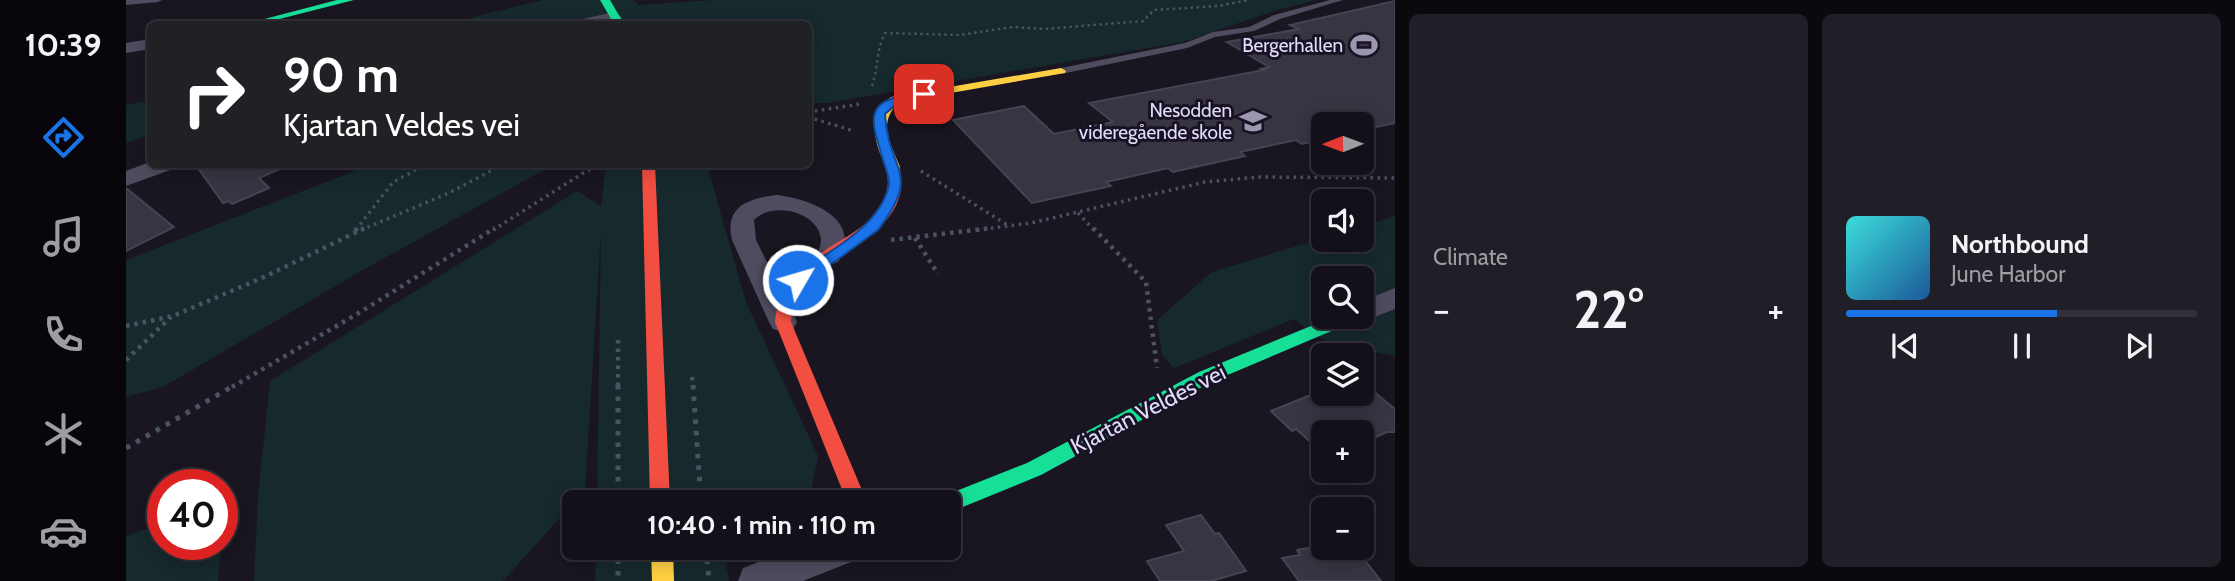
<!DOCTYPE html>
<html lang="en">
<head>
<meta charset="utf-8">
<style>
  :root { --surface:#131019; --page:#201e26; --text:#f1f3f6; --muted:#9d9da2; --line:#323038; --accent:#1a73e8 }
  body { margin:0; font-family:Cabin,sans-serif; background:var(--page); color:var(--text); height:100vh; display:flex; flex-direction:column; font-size:26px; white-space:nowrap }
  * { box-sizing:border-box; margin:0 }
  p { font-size:23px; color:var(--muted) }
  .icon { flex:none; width:38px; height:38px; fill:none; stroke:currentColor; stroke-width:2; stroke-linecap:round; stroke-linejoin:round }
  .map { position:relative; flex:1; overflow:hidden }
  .details { display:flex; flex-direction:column; gap:14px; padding:14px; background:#0a090e; width:840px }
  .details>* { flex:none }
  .banner { position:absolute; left:21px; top:21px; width:665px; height:147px; border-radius:10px; box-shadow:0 4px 18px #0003,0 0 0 2px var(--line); background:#202124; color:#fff; overflow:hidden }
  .needle { width:46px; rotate:269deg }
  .buttons { position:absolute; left:1185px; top:112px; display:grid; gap:14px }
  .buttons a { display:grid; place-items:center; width:63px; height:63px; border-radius:10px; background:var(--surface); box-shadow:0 4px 18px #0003,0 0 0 2px var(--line); font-size:35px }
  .speed { position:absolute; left:21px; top:469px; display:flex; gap:14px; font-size:35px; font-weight:700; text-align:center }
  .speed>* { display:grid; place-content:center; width:91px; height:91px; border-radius:50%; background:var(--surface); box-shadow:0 4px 18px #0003,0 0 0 2px var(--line); line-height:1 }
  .speed .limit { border:10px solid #d22; background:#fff; color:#111 }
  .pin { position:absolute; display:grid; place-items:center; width:60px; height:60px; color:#fff; margin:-30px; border-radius:14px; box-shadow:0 4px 10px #0006 }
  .me { position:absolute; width:77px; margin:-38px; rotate:52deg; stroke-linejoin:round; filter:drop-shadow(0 0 5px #0008) }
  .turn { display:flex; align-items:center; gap:24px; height:147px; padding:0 21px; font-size:32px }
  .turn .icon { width:91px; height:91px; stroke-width:2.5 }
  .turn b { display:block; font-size:49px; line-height:60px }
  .big { font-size:52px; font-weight:700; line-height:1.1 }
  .details .card { flex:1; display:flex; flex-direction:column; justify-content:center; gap:10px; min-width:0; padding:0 24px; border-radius:10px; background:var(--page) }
  .song { display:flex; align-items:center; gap:21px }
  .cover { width:84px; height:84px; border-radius:10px; background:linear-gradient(135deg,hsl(180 70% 55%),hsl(210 70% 35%)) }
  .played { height:7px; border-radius:4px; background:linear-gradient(90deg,var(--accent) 60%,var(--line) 60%) }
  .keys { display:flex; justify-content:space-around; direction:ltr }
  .heat { display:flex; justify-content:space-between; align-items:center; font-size:38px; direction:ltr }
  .details .tiles { flex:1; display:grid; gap:14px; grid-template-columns:repeat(2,1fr) }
  .trip { position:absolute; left:436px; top:490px; width:399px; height:70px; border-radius:10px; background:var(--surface); box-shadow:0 4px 18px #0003,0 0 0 2px var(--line); font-weight:700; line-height:70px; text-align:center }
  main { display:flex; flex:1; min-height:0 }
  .tab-bar { display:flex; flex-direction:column; width:126px; justify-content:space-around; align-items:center; background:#08060a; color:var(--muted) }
  .tab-bar .icon { width:49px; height:49px }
  .tab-bar .current { color:var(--accent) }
  .tab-bar b { font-size:32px; color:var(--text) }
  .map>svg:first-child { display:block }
</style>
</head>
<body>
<main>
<nav class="tab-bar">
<b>10:39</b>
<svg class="icon current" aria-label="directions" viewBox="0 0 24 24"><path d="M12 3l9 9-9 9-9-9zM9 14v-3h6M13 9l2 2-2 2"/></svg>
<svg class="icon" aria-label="music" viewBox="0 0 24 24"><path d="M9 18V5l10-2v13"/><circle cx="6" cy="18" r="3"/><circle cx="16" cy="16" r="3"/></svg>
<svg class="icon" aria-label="phone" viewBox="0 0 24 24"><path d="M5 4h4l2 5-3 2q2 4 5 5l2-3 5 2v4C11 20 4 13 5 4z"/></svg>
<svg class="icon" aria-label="climate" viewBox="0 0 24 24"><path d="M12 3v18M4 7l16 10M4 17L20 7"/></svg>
<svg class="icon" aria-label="car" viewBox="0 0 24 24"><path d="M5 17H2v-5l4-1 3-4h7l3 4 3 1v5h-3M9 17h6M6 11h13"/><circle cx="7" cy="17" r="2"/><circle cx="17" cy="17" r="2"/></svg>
</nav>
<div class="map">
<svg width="1269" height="581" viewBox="0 0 1269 581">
  <rect width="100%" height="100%" fill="#191621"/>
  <g fill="#16292c" fill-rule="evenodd">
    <polygon points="416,0 508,0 512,5 586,0 1190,0 1151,10 1057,42 702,103 683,103 682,24 320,24"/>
    <polygon points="24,100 24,135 0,143 0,105"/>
    <polygon points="246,164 427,165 237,270 37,387 0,397 0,260"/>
    <polygon points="480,165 581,165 620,302 692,456 683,502 471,502 475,232 459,490 377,581 128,581 132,496 144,381 451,191 475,206"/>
    <path d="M1269 216V356L1201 343 1168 319 1048 368 1036 355 1031 320 1086 272 1197 238 1236 240V226ZM1197 278H1236V317H1197Z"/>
    <polygon points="37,523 37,544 95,544 92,581 0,581 0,536"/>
    <polygon points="470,548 627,548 600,563 603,581 469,581"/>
  </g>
  <g fill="#393442" stroke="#474353" stroke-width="2">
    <polygon points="1269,1 1269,123 1236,130 1236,124 1197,124 1197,139 1176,144 1170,140 1114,152 1119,156 1047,172 1042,168 980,182 985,186 906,203 827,120 898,106 928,134 987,122 963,103 1138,70 1135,69 1143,67 1101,42 1173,29 1164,25"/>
    <polygon points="69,164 165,164 133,178 143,188 106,204 103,201 97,203"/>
    <polygon points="0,188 48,227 0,251"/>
    <polygon points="1236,382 1269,409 1269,432 1261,432 1236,443 1236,426 1221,432 1197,432 1197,442 1189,446 1170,429 1166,431 1145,411 1197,390 1197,394 1236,394"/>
    <polygon points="1075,515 1089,534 1093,533 1120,571 1085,581 1034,581 1021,561 1058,551 1040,525"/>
    <polygon points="1194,546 1198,550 1229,548 1255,581 1173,581 1156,558 1174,555 1171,550"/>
  </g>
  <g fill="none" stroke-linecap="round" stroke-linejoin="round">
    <path stroke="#4b5260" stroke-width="2.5" stroke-dasharray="2.5 3.5" stroke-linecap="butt" d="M746 86C753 65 749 54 759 33L833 35 887 27 918 29 1017 21 1028 10 1092 6 1123 0"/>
    <g stroke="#4b5260" stroke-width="3.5" stroke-dasharray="2.5 4.5" stroke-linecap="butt">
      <polyline points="682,112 734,104"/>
      <polyline points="682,117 728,131"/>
      <polyline points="795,171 883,226"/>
      <polyline points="952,213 968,230"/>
      <polyline points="230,230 267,182 301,164"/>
      <polyline points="235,230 323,193 378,164"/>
      <polyline points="367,230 462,170 487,164"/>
      <polyline points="851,230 905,223 1079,182 1133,177 1269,178"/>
    </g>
    <g stroke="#4b5260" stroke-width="4.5" stroke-dasharray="3.5 5" stroke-linecap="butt">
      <polyline points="967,228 1020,282 1031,368"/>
      <polyline points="229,231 231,228"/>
      <polyline points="789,238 812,274"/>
      <polyline points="765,240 866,228"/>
      <polyline points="0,326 47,316 138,277 239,228"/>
      <polyline points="492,340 492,387"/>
      <polyline points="0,360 45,317"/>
      <polyline points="566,377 567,387"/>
      <polyline points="106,387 231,314 369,228"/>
    </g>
    <g stroke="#4b5260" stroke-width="5" stroke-dasharray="4.5 7" stroke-linecap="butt">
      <polyline points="492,385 492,502"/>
      <polyline points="567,385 575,502"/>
      <polyline points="0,448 109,385"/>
      <polyline points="492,548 492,581"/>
      <polyline points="580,548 583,581"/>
    </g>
    <g fill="#4f4c5f" fill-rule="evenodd">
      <polygon points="0,0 36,0 32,2 0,5"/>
      <polygon points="1204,0 1217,0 1154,19 1128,31 1089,37 1061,48 935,74 930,71 935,68 1059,43 1087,32 1123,27 1148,15"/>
    </g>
    <g fill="#4f4c5f" fill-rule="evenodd">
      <polygon points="488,12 496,17 494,20 475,24 446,24 448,21"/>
      <polygon points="24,39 24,49 0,53 0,43"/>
      <polygon points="24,162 24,164 49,164 47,169 0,186 0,171"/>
      <path d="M651 195C685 199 738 219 712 262L703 265 694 262 691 256C692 251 695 245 695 240 693 211 645 201 628 220L630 240 671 322 667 329 657 332 647 329 643 322 606 240C598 206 623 198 651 195Z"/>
      <polygon points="1269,288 1269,309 1236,322 1226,319 1225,317 1236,317 1236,301"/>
      <polygon points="670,548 735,548 730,560 677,581 612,581 617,568"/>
    </g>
    <g fill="#16e098" fill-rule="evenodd">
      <polygon points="211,0 228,0 134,24 119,24"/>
      <polygon points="474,0 484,0 498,24 488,24"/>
      <polygon points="1207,317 1231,317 1229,321 1085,382 915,475 822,513 822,502 813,502 815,497 901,463 1073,372"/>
    </g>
    <g fill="#ffcf43" fill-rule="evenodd">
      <path d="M935 68 940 71 939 73 773 102C751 124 764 142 774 167L767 171C755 166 746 133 749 120 751 110 758 103 765 97Z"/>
      <polygon points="525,548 547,548 548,581 526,581"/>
    </g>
    <g fill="#f24e42" fill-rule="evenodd">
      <path d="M767 163 774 167C774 174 776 182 775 189 767 244 690 250 670 295 666 303 666 313 665 322L741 502H721L649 322C656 242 752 246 761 189 763 182 761 174 760 167Z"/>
      <polygon points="516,164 529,164 544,502 524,502"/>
    </g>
  </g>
  <path fill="#1a73e8" stroke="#114b97" stroke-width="2" d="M798 90 804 94 802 96 773 102 759 114C762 173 797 171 752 230L678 284H667L664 280 667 276C698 254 748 231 761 192 765 182 762 175 759 166 742 111 737 102 798 90Z"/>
  <defs>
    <symbol id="stadium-bare" viewBox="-9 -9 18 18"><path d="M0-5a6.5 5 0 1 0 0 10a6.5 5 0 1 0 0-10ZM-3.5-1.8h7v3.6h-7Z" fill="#9c96ae" stroke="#181225" stroke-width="2.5" paint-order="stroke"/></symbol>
    <symbol id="school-bare" viewBox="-9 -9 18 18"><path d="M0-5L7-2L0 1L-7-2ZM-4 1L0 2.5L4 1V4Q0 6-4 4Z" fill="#9c96ae" stroke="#181225" stroke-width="2.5" paint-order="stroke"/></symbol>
  </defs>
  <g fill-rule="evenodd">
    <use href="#stadium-bare" x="1219" y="26" width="38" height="38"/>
    <use href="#school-bare" x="1108" y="102" width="38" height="38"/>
  </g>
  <g text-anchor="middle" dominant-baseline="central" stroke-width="6" stroke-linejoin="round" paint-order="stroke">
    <g font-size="19" fill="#e2dbfa" stroke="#181225" text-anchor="end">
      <text x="1217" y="45">Bergerhallen</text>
      <text x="1106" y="110">Nesodden<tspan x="1106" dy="22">videregående skole</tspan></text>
    </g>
    <g font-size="23" fill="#e2dbfa" stroke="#181225">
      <text transform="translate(1022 409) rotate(-27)">Kjartan Veldes vei</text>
    </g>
  </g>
</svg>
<div class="buttons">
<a><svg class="needle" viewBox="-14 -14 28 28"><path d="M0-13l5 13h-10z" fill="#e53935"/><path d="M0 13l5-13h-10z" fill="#9d9da2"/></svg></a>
<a><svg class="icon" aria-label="sound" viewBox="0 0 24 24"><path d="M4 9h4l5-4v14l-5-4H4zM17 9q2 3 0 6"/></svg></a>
<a><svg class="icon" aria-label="search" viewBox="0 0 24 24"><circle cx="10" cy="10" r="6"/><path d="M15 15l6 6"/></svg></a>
<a><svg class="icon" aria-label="layers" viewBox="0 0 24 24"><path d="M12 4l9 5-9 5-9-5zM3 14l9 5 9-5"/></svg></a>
<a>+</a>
<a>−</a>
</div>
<div class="speed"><div class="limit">40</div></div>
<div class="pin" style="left:798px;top:94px;background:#d93025"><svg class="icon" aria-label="arrive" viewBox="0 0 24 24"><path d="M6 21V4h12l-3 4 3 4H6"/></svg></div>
<svg class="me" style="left:672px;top:280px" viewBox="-20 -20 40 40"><circle r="17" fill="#1a73e8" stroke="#fff" stroke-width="3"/><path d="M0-11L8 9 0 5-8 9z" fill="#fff"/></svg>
<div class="trip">10:40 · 1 min · 110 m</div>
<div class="banner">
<div class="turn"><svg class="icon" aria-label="right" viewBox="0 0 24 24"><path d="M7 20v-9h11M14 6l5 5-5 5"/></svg><div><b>90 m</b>Kjartan Veldes vei</div></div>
</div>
</div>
<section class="details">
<div class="tiles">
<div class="card"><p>Climate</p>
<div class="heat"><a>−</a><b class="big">22°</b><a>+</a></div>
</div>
<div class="card">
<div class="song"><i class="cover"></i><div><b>Northbound</b><p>June Harbor</p></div></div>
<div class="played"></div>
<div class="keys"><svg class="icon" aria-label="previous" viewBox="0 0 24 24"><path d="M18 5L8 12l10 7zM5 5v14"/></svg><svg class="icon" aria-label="pause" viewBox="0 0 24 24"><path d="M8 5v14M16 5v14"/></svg><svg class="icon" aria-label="next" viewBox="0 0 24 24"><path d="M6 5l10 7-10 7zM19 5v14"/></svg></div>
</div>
</div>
</section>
</main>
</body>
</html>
